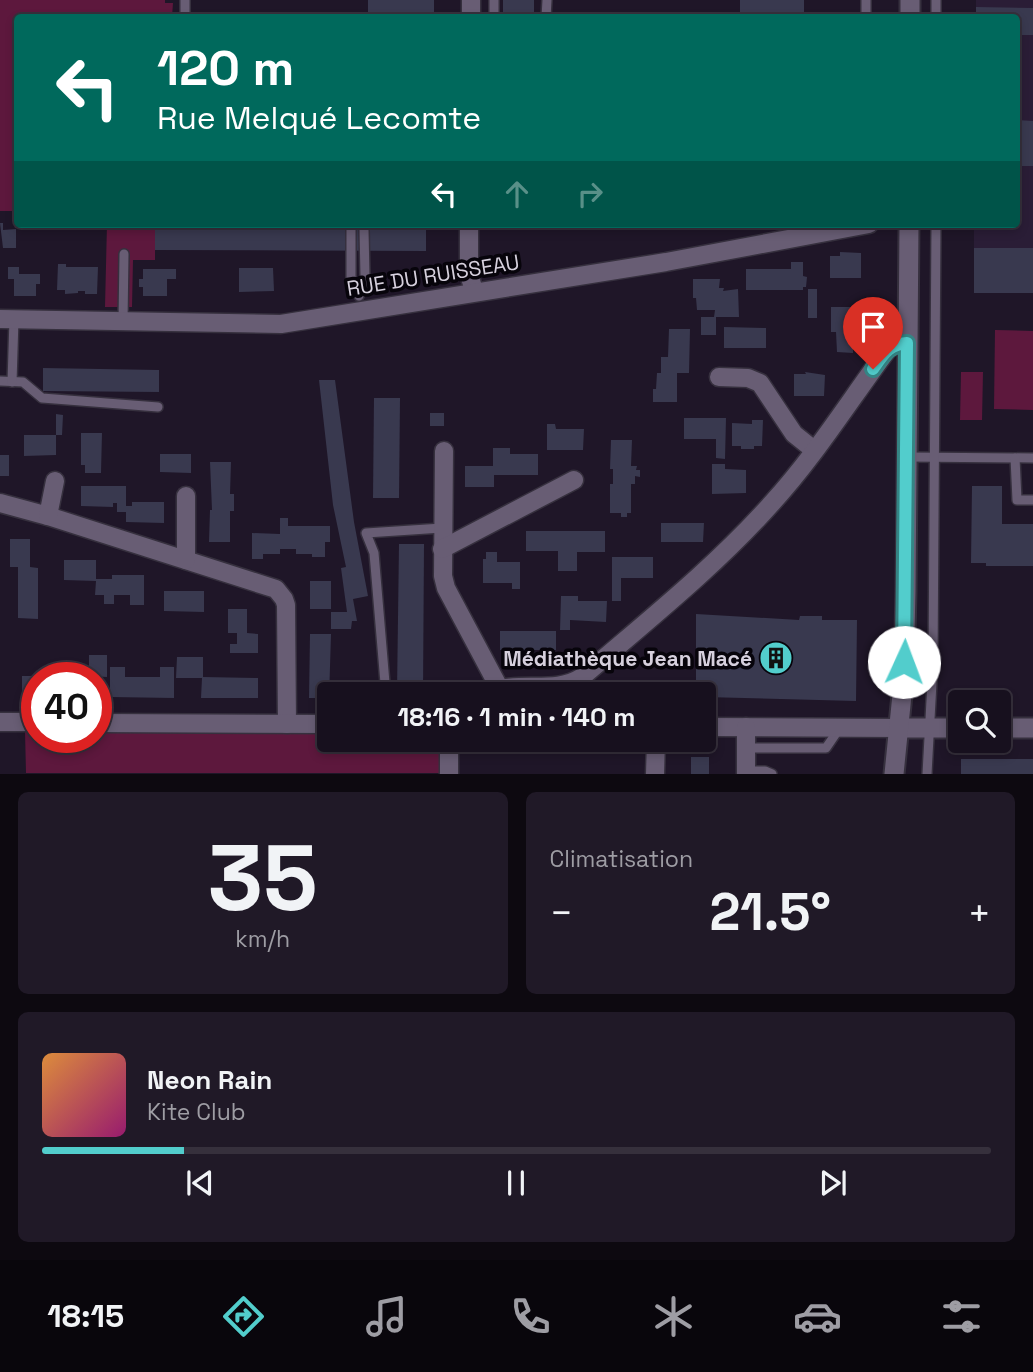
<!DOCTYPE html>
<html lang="fr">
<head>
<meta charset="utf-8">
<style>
  :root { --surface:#17101e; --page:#201927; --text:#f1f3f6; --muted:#9e9da4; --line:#36303c; --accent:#52cdcc }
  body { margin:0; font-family:"Space Grotesk",sans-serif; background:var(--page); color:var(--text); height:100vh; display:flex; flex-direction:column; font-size:26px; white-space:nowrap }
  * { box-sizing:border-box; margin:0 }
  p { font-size:23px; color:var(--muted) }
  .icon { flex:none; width:38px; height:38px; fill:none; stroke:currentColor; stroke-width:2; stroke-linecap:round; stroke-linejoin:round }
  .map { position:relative; height:774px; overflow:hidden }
  .drawer { display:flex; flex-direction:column; gap:18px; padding:18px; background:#0d0910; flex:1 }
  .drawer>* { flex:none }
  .hud { position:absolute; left:14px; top:14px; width:1006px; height:214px; border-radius:7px; box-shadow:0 4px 10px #0003,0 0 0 2px var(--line); background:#00695c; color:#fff; overflow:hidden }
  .buttons { position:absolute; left:948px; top:690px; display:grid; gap:14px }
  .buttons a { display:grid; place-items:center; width:63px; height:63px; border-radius:7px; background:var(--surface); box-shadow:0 4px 10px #0003,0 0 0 2px var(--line); font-size:35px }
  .speed { position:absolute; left:21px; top:662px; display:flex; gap:14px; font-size:35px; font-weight:700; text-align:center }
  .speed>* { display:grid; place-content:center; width:91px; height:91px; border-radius:50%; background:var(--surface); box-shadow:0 4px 10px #0003,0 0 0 2px var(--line); line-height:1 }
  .speed .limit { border:10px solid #d22; background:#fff; color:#111 }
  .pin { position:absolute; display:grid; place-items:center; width:60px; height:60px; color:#fff; margin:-72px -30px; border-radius:50% 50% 50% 0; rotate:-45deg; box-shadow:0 0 7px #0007 }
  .pin .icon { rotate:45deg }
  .me { position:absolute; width:77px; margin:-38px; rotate:2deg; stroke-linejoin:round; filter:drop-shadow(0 0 5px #0008) }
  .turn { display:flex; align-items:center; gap:24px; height:147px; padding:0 28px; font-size:32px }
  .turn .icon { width:91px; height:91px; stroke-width:2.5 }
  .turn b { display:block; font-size:49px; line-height:60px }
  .lanes { display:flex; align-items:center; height:66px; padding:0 28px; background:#0003; justify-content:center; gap:35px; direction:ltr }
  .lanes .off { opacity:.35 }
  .big { font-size:52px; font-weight:700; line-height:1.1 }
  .drawer .card { flex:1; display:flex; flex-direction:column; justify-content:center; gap:10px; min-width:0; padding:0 24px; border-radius:10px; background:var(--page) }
  .drawer .dial { align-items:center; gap:0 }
  .dial b { font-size:91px; line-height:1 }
  .song { display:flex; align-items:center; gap:21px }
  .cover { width:84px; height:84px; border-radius:10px; background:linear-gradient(135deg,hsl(30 70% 55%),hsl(320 70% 35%)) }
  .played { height:7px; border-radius:4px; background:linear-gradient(90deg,var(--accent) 15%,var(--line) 15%) }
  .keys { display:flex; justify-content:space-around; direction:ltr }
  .heat { display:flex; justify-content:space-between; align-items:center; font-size:38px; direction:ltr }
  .drawer .tiles { flex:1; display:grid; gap:18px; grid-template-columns:1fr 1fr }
  .card:last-child { grid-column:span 2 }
  .trip { position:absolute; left:317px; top:682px; width:399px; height:70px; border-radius:7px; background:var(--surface); box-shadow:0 4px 10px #0003,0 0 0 2px var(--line); font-weight:700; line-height:70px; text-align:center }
  .tab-bar { display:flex; height:112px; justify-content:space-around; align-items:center; background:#09060c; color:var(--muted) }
  .tab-bar .icon { width:49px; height:49px }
  .tab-bar .selected { color:var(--accent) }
  .tab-bar b { font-size:32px; color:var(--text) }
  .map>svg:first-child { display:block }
</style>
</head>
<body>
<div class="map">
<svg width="1033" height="774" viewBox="0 0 1033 774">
  <rect width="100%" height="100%" fill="#1f1628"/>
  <polygon fill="#2a1d36" points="976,0 1033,0 1033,293 974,293 974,224 1017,224 1017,18 976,17"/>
  <g fill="#5d183d">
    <polygon points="0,0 165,0 165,3 173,3 172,17 18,18 17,211 0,211"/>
    <polygon points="107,224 155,224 155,260 133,260 132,307 105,307"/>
    <polygon points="995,330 1033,331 1033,410 994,409"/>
    <polygon points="961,372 983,372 982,420 960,420"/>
    <polygon points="25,731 37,731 37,737 96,737 96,732 329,733 329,740 435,740 440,756 439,773 26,773"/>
  </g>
  <g fill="#39394f">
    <rect x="368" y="0" width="66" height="18"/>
    <rect x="503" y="0" width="31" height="18"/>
    <rect x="740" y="0" width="64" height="18"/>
    <polygon points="976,7 1033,8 1033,35 1017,35 1017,18 976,18"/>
    <polygon points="1017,120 1033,121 1033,166 1017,166"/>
    <polygon points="0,223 3,223 3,230 16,229 16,248 3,248"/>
    <polygon points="155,224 426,224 426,251 155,250"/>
    <rect x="974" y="248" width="59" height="45"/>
    <polygon points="840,252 861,253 861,278 830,278 830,256 840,256"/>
    <polygon points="791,262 803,262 803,276 807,277 806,287 803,287 803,290 746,290 746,269 791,269"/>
    <polygon points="58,264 66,264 66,267 98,267 97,294 85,294 85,291 78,291 78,293 65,294 65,290 57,290"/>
    <polygon points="8,267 19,267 19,274 40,274 40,284 36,284 36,296 14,296 14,279 8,279"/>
    <polygon points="239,268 273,268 274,291 239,292"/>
    <polygon points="143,269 176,269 176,279 167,279 167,296 143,296 143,287 139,287 139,279 143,279"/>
    <polygon points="693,279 720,279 719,288 724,288 723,291 738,289 739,317 716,317 716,335 701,335 701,317 714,317 715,310 697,310 696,298 693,298"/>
    <rect x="808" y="289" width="9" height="29"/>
    <polygon points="831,307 861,307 860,340 853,340 853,353 837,352 836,332 831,332"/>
    <polygon points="724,327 766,328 766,348 724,348"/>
    <polygon points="669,329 690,329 689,373 677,373 677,402 653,402 653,389 656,389 657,373 661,373 661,357 668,357"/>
    <polygon points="43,368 159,370 159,392 43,391"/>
    <polygon points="805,372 825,375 824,396 794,396 794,374 806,374"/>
    <polygon points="319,380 335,380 354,522 368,596 353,599 357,621 352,621 351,629 331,629 331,612 347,612 341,568 346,567 333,505"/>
    <polygon points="374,398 400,398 399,498 373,498"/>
    <rect x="430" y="413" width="14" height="13"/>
    <polygon points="56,414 63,415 62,435 56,435 56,455 24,456 24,435 56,435"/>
    <polygon points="684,418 726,418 725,459 716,458 716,439 684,439"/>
    <polygon points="752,420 763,420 762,446 754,446 754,449 741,449 741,446 732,446 732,423 752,424"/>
    <polygon points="547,424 555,424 556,429 584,429 583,450 547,450"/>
    <polygon points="81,433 102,433 101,473 85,473 85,465 81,465"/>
    <polygon points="611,440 632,440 631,466 637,466 636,470 640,470 640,477 635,476 635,484 631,484 631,513 627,513 627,517 621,517 621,513 610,513 610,484 613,484 613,469 610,469"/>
    <polygon points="493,448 510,448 510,454 538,454 538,475 494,475 494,487 465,487 465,466 493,466"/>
    <polygon points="160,454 191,454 191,473 160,472"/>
    <rect x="0" y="455" width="9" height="21"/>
    <polygon points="210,462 231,462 230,494 234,494 234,511 230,511 230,542 209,542 210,510 212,510"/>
    <polygon points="712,464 725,464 725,469 746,470 746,493 712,494"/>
    <polygon points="81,486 126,486 126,506 132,506 132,502 164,502 164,523 126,522 126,512 117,512 117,503 113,503 113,507 81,506"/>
    <polygon points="972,486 1002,486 1002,524 1033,524 1033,566 986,566 986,563 971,563"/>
    <polygon points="280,518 288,518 288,526 330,526 330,542 325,542 325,557 312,557 312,554 296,554 296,549 280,549 280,554 263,554 263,559 252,559 252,533 280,534"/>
    <polygon points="661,523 704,523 703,542 661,542"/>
    <polygon points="526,531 605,531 605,552 577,552 577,571 558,571 558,551 526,551"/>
    <polygon points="10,539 30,539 30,567 38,568 38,619 18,618 18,567 10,567"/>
    <polygon points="399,544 424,544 423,692 397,692"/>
    <polygon points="486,552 497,552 497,562 520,562 520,589 512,589 512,583 483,583 483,559 486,559"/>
    <polygon points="612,557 653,557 653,578 621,578 621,601 612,601"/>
    <polygon points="64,560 96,560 96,579 112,579 112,575 144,575 144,605 130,605 130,595 114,595 114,604 104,604 104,595 95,595 96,581 64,580"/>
    <rect x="310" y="581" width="21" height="28"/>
    <polygon points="164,591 204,591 204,612 164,611"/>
    <polygon points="561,596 578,596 578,601 607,601 606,622 570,620 570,630 560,630"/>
    <polygon points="228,609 247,609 247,633 258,634 258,653 230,653 230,644 237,644 237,633 228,633"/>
    <polygon points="696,614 799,620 800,616 822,616 822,620 857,620 856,701 704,697 704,695 696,695"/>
    <rect x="500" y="631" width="56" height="19"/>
    <polygon points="310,634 331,634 329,698 309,698"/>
    <polygon points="89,655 107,655 107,677 89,676"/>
    <polygon points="177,657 203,657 203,677 258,678 258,698 201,698 202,678 176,678"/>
    <polygon points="110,667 125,667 125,677 160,677 160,667 174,667 174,698 110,697"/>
    <rect x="22" y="676" width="15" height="21"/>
    <rect x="691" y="757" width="18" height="17"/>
    <rect x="961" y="759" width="72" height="15"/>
  </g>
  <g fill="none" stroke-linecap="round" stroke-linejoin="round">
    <defs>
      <g id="service">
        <polyline points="185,0 185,18"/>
        <polyline points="494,18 494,0"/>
        <polyline points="546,18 547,0"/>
        <polyline points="866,18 866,0"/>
        <polyline points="936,18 936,0"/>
        <polyline points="351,230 351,277 359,296 365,276 364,230"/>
        <polyline points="123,321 124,254"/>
        <polyline points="0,381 23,382 42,398 158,407"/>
        <polyline points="12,382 14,319"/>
        <polyline points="908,457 1033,458"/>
        <polyline points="1015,458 1017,500 1033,500"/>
        <polyline points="386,695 374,553 366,533 442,528"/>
        <polyline points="746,748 826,748 839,729"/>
        <polyline points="746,771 765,771 772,774"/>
        <polyline points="927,774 933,664 936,224"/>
      </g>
      <g id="minor">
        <polyline points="471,18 471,0"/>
        <polyline points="469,224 469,274 474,291"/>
        <polyline points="0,319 281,324 666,262 869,224"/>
        <polyline points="719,377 748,378 760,383 794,434 814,450"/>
        <polyline points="444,451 443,576 446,588 503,695"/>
        <polyline points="0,503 48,516 276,589 284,599 286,605 287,724"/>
        <polyline points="48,516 55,481"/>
        <polyline points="442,549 574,480"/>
        <polyline points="186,560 186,496"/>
        <path d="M500 689C528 683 558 693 582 677 647 621 715 567 772 503 815 456 850 400 888 349L898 343H907"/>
        <polyline points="0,722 37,722"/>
        <polyline points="96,723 329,724"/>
        <polyline points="704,727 899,728"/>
        <polyline points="746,727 746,774"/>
        <polyline points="449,774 449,740"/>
        <polyline points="655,774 656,740"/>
      </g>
      <g id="tertiary">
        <polyline points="910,18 910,0"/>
        <polyline points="899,728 961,728"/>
        <polyline points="999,728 1033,728"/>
        <polyline points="894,774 904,675 906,591 909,224"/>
      </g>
    </defs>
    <use href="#service" stroke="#36303e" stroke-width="12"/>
    <use href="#minor" stroke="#36303e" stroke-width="21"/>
    <use href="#tertiary" stroke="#36303e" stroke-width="23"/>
    <use href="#service" stroke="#685d74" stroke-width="9"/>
    <use href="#minor" stroke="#685d74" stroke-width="18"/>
    <use href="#tertiary" stroke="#685d74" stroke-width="19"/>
  </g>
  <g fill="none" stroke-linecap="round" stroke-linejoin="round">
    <defs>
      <path id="route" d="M873 369C883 355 889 344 907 343L904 662"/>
    </defs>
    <use href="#route" stroke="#358585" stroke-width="18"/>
    <use href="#route" stroke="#52cdcc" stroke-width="12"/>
  </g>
  <defs>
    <symbol id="building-disc" viewBox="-11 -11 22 22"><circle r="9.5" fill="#52cdcc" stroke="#07040b"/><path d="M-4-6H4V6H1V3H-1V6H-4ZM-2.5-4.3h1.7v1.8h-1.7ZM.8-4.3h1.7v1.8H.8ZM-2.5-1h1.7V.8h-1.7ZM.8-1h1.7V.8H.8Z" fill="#111"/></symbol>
  </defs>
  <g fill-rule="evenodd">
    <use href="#building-disc" x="757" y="639" width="38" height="38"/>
  </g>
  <g text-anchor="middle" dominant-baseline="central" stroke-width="7" stroke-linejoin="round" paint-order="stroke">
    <g font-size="21" fill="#d6d0dd" stroke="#07040b">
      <text transform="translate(433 275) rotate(-9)">RUE DU RUISSEAU</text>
    </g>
    <g font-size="21" font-weight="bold" fill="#d6d0dd" stroke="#07040b" text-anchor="end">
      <text x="752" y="658">Médiathèque Jean Macé</text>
    </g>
  </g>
</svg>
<div class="buttons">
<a><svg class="icon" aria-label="search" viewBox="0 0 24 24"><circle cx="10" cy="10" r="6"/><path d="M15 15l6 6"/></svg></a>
</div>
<div class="speed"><div class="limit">40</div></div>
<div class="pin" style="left:873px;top:369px;background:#d93025"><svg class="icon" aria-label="arrive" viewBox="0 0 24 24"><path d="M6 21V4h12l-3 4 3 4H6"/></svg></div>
<svg class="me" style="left:904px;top:662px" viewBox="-20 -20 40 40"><circle r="19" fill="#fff"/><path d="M0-13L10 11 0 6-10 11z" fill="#52cdcc"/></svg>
<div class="trip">18:16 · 1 min · 140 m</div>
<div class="hud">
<div class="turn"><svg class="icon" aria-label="left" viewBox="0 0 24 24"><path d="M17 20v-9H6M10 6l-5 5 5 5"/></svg><div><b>120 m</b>Rue Melqué Lecomte</div></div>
<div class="lanes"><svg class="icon" aria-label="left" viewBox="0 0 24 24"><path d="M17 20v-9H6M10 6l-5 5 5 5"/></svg><svg class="icon off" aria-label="ahead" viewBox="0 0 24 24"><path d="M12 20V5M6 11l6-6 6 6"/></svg><svg class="icon off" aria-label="right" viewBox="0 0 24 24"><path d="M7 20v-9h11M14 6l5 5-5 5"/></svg></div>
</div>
</div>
<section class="drawer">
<div class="tiles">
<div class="card dial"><b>35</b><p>km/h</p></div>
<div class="card"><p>Climatisation</p>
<div class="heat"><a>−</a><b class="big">21.5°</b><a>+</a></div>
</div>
<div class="card">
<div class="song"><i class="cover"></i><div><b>Neon Rain</b><p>Kite Club</p></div></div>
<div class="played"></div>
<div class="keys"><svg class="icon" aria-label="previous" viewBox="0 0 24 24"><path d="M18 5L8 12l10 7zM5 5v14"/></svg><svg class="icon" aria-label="pause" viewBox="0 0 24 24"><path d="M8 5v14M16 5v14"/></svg><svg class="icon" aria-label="next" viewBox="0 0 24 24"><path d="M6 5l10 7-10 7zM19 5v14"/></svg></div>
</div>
</div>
</section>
<nav class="tab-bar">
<b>18:15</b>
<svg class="icon selected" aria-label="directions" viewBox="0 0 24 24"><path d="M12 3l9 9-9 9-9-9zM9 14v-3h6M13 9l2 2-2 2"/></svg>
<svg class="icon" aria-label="music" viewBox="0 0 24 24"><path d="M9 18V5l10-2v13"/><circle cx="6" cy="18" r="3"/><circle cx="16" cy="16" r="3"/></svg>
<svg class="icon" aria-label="phone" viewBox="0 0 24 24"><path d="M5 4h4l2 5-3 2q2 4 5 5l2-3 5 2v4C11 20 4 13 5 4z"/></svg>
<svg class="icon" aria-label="climate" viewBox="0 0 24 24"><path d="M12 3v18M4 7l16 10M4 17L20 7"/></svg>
<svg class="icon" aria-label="car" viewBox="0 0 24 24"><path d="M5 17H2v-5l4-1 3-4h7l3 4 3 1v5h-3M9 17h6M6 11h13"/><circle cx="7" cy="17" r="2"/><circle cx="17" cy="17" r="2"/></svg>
<svg class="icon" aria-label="filters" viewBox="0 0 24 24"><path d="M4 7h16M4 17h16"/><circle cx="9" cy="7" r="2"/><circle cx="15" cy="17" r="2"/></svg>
</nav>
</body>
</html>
